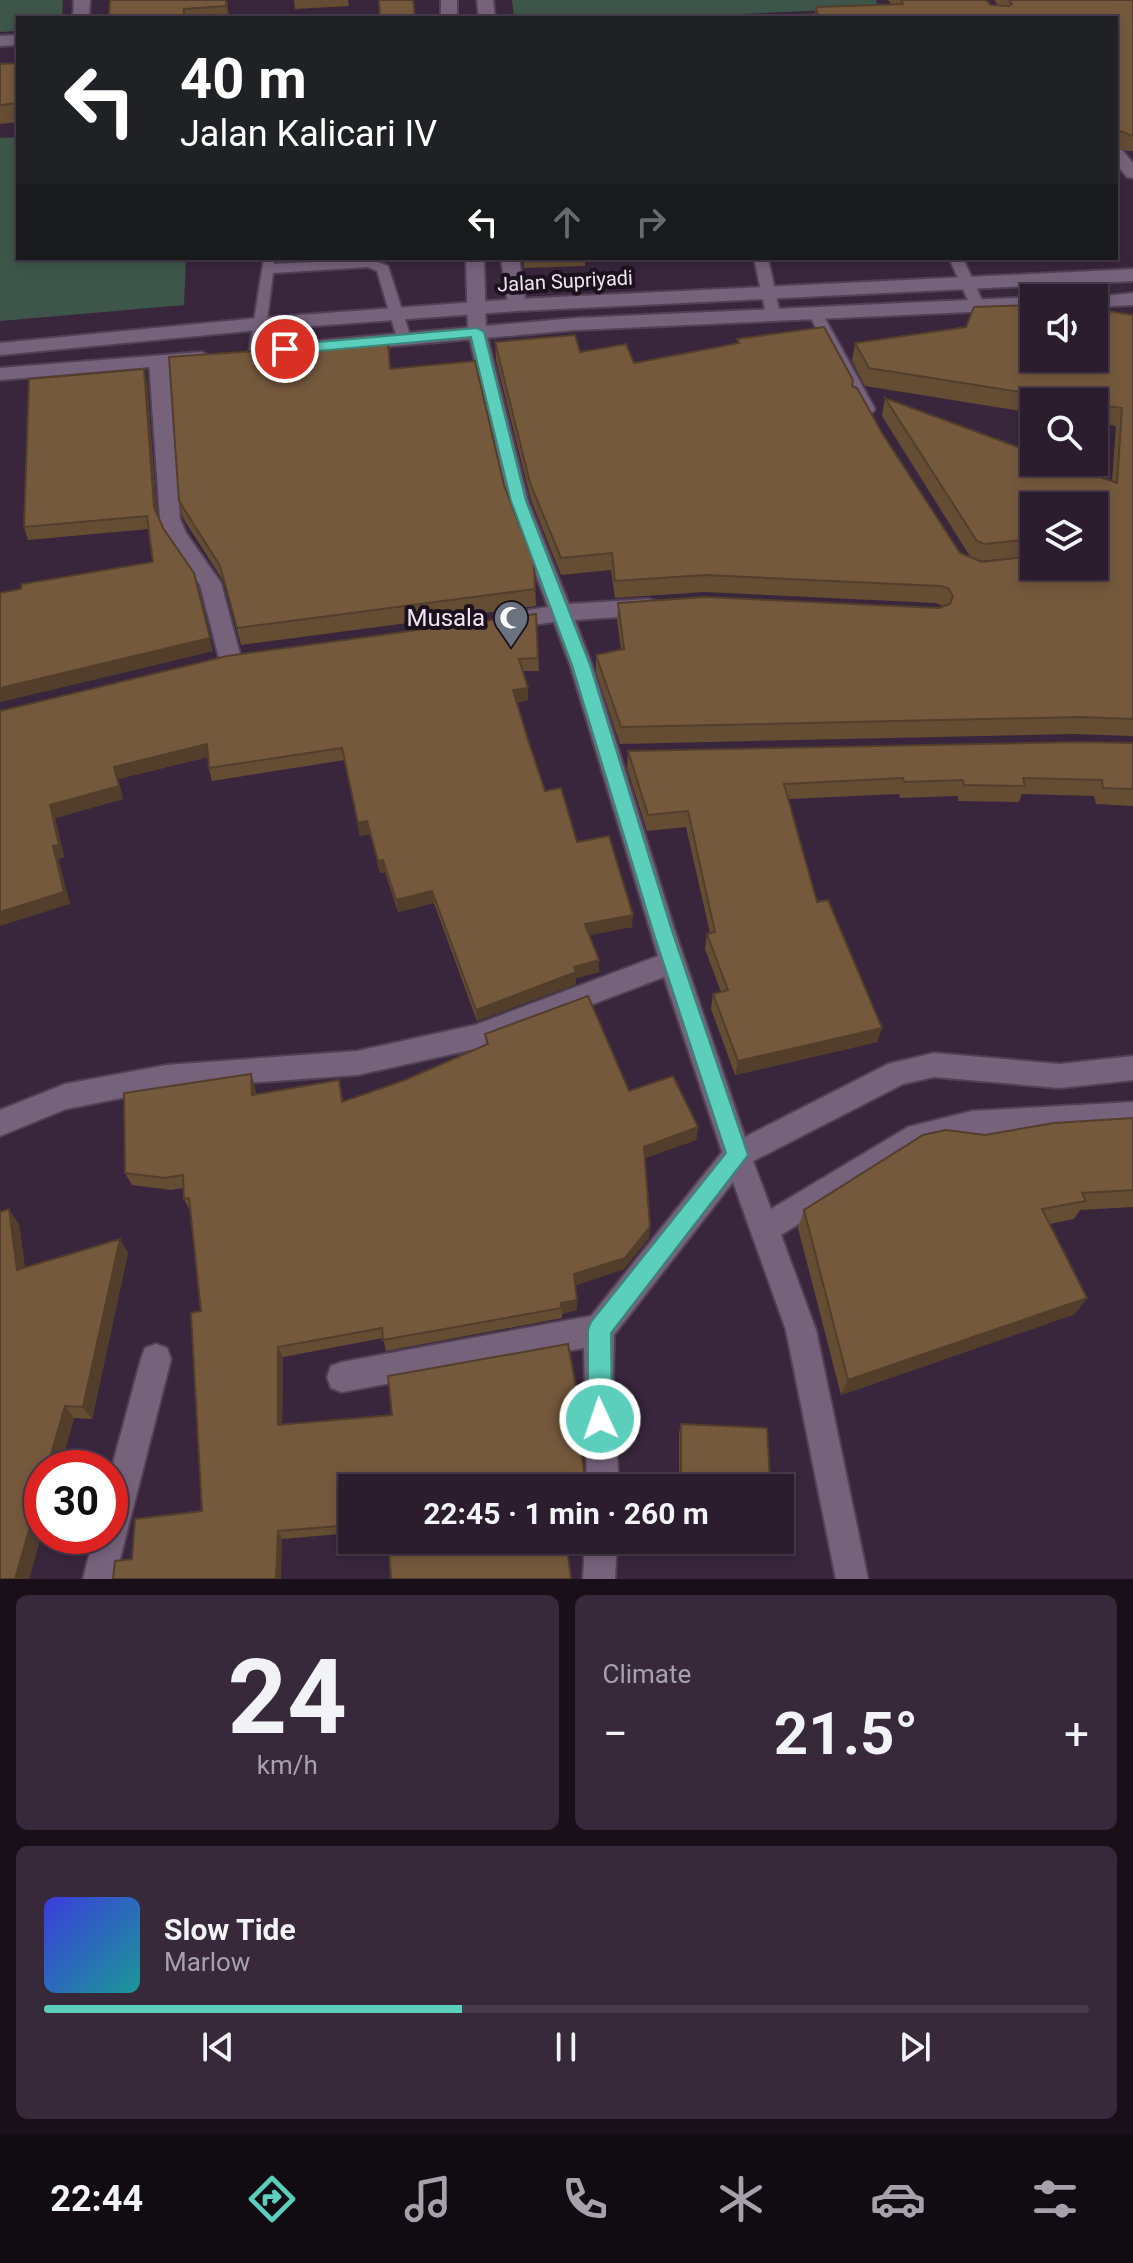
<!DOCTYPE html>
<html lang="en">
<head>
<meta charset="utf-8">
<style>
  :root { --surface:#2b1c2e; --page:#37293a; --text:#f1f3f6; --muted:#a6a1aa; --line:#473a4a; --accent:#5bcebc }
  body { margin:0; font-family:Roboto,sans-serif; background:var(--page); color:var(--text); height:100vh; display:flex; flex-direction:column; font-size:30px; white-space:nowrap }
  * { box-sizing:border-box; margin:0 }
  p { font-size:26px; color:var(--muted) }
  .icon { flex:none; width:44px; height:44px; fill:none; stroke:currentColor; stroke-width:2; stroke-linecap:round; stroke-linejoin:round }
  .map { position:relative; height:1579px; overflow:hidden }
  .side { display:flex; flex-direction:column; gap:16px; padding:16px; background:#180f19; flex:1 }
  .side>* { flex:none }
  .banner { position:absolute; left:16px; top:16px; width:1102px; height:244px; border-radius:0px; box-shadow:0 4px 12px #0003,0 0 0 2px var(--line); background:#202124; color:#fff; overflow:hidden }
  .controls { position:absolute; left:1020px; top:284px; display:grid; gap:16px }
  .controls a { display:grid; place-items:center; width:88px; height:88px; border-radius:0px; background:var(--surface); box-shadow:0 4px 12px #0003,0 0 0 2px var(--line); font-size:40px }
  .speed { position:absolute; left:24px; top:1450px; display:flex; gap:16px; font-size:40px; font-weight:700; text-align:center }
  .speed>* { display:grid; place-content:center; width:104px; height:104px; border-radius:50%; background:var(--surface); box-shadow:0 4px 12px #0003,0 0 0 2px var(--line); line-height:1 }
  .speed .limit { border:12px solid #d22; background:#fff; color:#111 }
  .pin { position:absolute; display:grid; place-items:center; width:68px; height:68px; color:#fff; margin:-34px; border:4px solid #fff; border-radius:50%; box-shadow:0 2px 8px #0007 }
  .me { position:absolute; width:88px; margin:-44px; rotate:357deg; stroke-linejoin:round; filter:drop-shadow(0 0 6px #0008) }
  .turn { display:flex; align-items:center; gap:28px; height:168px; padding:0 32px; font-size:36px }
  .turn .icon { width:104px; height:104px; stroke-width:2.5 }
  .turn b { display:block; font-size:56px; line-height:68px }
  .lanes { display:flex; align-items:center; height:76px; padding:0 32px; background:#0003; justify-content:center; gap:40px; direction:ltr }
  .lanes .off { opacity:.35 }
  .big { font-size:60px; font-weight:700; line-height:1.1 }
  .side .card { flex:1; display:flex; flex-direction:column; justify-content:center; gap:12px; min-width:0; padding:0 28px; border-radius:12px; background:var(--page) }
  .side .dial { align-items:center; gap:0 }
  .dial b { font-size:104px; line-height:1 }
  .song { display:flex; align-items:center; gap:24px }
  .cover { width:96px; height:96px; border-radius:12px; background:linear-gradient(135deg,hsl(240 70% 55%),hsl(180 70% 35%)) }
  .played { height:8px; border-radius:4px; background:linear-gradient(90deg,var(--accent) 40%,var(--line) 40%) }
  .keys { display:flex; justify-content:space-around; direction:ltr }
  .heat { display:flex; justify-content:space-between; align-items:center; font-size:44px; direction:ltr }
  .side .tiles { flex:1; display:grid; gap:16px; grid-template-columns:1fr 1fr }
  .card:last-child { grid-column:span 2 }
  .trip { position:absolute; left:338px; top:1474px; width:456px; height:80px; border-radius:0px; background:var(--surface); box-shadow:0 4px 12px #0003,0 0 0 2px var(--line); font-weight:700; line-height:80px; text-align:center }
  .dock { display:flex; height:128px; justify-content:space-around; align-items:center; background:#110b12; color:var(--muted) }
  .dock .icon { width:56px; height:56px }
  .dock .on { color:var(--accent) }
  .dock b { font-size:36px; color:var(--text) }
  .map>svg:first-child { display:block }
</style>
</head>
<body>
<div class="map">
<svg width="1133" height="1579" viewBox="0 0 1133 1579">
  <rect width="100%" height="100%" fill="#39263d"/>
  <g fill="#3e564a">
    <polygon points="0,0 63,0 62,18 18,18 18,31 0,32"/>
    <polygon points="512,0 876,0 879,8 647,18 514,18"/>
    <polygon points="18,137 18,258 186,258 184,305 0,321 0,138"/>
  </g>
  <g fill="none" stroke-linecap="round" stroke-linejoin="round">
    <defs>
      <g id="lane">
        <polygon points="264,258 273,258 274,264 370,259 388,266 411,338 404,342 397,338 377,271 368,267 273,273 263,352 261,355 251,355 249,352"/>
        <polygon points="754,258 768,258 780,314 778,317 773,318 766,314"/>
        <polygon points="949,258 963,258 984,305 982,308 977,309 970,305"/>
        <polygon points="815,309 822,313 875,409 873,412 868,414 861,409 808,313"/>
      </g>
      <g id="street">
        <polygon points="74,0 90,0 89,18 73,18"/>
        <rect x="441" y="0" width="16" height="18"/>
        <polygon points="477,0 493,0 495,18 479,18"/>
        <polygon points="18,35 18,45 0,46 0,36"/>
        <polygon points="1116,149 1122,150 1133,163 1133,178 1127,177 1116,164"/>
        <polygon points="466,258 484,258 486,332 528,501 569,604 648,599 656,601 659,607 656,613 648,615 575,620 592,665 675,931 745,1137 888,1064 934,1053 1060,1064 1133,1056 1133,1080 1060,1088 934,1077 903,1084 753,1161 771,1209 908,1127 972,1111 1133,1102 1133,1128 972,1137 914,1151 781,1235 816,1330 868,1579 836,1579 786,1330 733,1182 614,1335 613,1391 619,1488 587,1488 584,1348 342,1392 331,1388 327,1377 331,1366 342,1362 591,1316 722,1152 664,977 475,1049 357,1075 167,1089 66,1109 0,1136 0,1110 65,1084 167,1065 357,1051 475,1025 658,956 570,665 554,622 505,629 497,627 494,621 497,615 548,607 508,501 468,332"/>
        <polygon points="501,258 519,258 526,305 524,309 517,311 508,305"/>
        <polygon points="159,356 169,362 180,519 186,533 221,583 241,658 238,664 230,666 222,664 219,658 200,585 169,540 160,519 149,362"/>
        <polygon points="156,1344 167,1348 171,1359 115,1579 83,1579 94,1536 110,1536 110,1474 141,1359 145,1348"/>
        <polygon points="585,1540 617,1540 615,1579 583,1579"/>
      </g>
      <g id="secondary">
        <polygon points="1133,269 1133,281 517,311 259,330 0,355 0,343 259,318 517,299"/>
        <polygon points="1133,293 1133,305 1094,307 1094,298 1087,298"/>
        <polygon points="1034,297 1037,298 1034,298 1034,309 576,330 258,358 248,352 258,346 576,318"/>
        <polygon points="202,352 212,358 209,362 0,380 0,368"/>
      </g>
    </defs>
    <use href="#lane" stroke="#514155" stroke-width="4"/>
    <use href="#street" stroke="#514155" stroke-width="4"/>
    <use href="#secondary" stroke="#514155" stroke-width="4"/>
    <use href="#lane" fill="#77627c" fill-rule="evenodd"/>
    <use href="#street" fill="#77627c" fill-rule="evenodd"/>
    <use href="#secondary" fill="#77627c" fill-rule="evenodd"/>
  </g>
  <g fill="#654d34" fill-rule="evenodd">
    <polygon points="110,0 227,0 229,18 109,18"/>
    <polygon points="294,0 348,0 349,6 295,9"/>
    <polygon points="888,0 986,0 991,5 999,6 994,0 1133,0 1133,151 1127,151 1116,147 1116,18 815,14 816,7 891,4"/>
    <polygon points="18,63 18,122 0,124 0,64"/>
    <polygon points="523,258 585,258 585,266 524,268"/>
    <path d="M1133 315V736L1073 734 620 744 596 672V655L621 649 617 620 618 603 939 608 944 606 935 603 704 592 615 598 611 570 561 575 531 500 496 360 495 342 580 352 634 363 737 343V339L852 386 960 553 971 558 882 416 885 398 1112 481 1116 426 1094 422V402H1034V413L865 386 852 361 855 343ZM1034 506 1094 566H1034ZM1034 556 982 562 980 561Z"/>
    <polygon points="391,369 504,485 534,562 536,606 241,645 224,582 183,518 179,501"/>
    <polygon points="147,382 157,514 213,651 0,702 0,593 153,562 149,529 28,540 24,527"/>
    <polygon points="536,614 539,671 523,671 528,700 517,703 545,791 632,927 589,935 599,972 576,978 576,984 477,1021 434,903 398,912 385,872 380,873 370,834 360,836 345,760 212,781 209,768 208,757 118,779 123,799 55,818 64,857 58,859 70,904 0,711"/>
    <polygon points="1133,743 1133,806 1096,804 1094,796 1022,794 1019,802 958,801 958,796 900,798 899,794 789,799 817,902 882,1028 877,1042 735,1075 711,1009 713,994 721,992 705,949 707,934 710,933 686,827 647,831 627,768 628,751"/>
    <polygon points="485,1034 629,1091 698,1127 696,1140 645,1158 650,1227 649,1238 624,1269 575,1285 577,1310 562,1314 562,1318 386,1351 383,1338 283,1357 282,1425 583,1424 583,1441 352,1488 352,1533 282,1539 132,1559 202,1511 201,1311 190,1211 184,1199 183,1188 171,1190 132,1185 125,1173 255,1087 256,1094 342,1093 343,1102 405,1080 486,1045"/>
    <polygon points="1133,1118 1133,1207 1080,1210 1074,1219 1049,1224 1075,1314 841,1395 798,1228 804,1210 985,1135"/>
    <polygon points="19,1224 25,1268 128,1253 92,1419 74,1418 60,1468 42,1468 42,1532 29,1579 0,1579"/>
    <polygon points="681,1424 770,1480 767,1488 679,1484 679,1434"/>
  </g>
  <g fill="#523e2b">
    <polygon points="226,0 227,0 229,18 228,18"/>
    <polygon points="144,369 147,382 157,520 154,507"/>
    <polygon points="194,573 213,651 0,702 0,688"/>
    <polygon points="528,688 528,700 514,703 513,690"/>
    <polygon points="207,744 211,756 118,779 123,799 55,818 64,857 58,859 70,904 0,926 0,912 50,805 114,767"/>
    <polygon points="367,821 370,834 360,836 358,823"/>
    <polygon points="383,860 385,872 380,873 378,861"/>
    <polygon points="432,891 434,903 398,912 396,900"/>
    <polygon points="633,915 632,927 585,936 585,924"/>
    <polygon points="599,960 599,972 576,978 576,984 477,1021 476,1010 574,967"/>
    <polygon points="882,1028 877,1042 735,1075 738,1061"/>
    <polygon points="251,1074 255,1087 257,1108 252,1095"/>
    <polygon points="698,1127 696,1140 643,1159 644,1147"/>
    <polygon points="9,1209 19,1224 27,1284 17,1270"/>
    <polygon points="650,1227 649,1238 624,1269 574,1286 574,1274"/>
    <polygon points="120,1239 128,1253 92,1419 83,1407"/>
    <polygon points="1087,1298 1075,1314 841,1395 848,1380"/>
    <polygon points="577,1300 577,1310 562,1314 561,1303"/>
    <polygon points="278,1347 283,1357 282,1434 278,1425"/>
    <polygon points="65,1406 74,1418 60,1468 47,1468"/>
    <polygon points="42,1485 42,1532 29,1579 15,1579"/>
    <polygon points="278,1531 282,1539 281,1579 276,1579"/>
  </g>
  <g fill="#75593d" stroke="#523e2b" stroke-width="2">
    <polygon points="110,0 226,0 226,6 184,9 184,18 109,18"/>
    <polygon points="379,0 413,0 415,18 380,18"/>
    <polygon points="901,0 986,0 991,5 1009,6 1012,4 1009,0 1133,0 1133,136 1121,131 1117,137 1116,137 1116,18 735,18 818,14 816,7 903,4"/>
    <polygon points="18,63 18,103 0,105 0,64"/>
    <polygon points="1034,305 1034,358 1094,358 1094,309 1133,315 1133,719 1080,717 621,727 596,655 624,649 618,603 706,597 939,608 950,604 953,596 948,588 940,586 706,575 615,581 612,553 561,558 530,483 495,342 575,335 580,352 626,344 634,363 739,343 737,339 824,327 853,380 852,386 857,388 882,433 960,553 982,562 1034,556 1034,566 1094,566 1094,506 1034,506 1034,539 984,544 977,541 885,398 1034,453 1034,462 1059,462 1117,483 1122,408 1094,404 1094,402 1083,402 869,368 855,343 966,327 974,307"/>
    <polygon points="388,342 390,369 475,361 504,485 534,562 535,589 237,628 220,566 179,501 169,357"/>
    <polygon points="144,369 154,507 163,528 194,573 210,638 0,688 0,593 21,589 22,584 153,562 147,516 24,527 29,379"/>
    <polygon points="536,614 538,658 519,659 528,688 513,690 528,740 545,791 561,788 577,842 609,836 633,915 585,924 599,960 574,967 576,972 476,1010 432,891 396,900 383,860 378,861 367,821 358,823 342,748 209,768 207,744 114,767 119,786 50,805 59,845 53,846 64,892 0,912 0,711 227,656"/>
    <polygon points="1080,742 1133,743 1133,789 1103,788 1102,780 1023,778 1025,786 964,785 963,780 904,782 903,778 784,784 817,902 828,900 882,1028 738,1061 713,994 728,990 707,934 715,932 688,811 648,815 628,751"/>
    <polygon points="588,996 629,1091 673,1076 698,1127 644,1147 650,1227 625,1258 574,1274 577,1300 561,1303 561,1308 383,1340 382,1328 278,1347 278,1425 392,1415 388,1376 568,1344 583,1424 583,1432 579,1433 586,1488 352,1488 352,1525 278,1531 276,1579 113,1579 115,1561 132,1559 135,1519 202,1511 191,1313 201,1311 189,1198 184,1199 183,1175 165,1178 125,1173 124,1093 251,1074 252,1095 339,1080 342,1102 405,1080 488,1044 485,1034"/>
    <polygon points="1133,1118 1133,1190 1082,1193 1086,1201 1042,1209 1087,1298 848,1380 804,1210 923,1135 946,1130 985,1135 1054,1123"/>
    <polygon points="9,1209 17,1270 120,1239 83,1407 65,1406 47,1468 42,1468 42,1485 15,1579 0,1579 0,1212"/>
    <polygon points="681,1424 767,1428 770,1480 681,1476"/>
    <polygon points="388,1540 566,1540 571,1579 391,1579"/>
  </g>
  <polygon fill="#5bcebc" stroke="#3b867a" stroke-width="2" points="477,328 484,332 526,501 590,665 672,931 748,1155 611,1333 612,1419 608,1427 600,1431 591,1427 588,1419 588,1330 591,1322 726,1153 653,931 572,665 511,501 471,337 285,354 278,349 285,345"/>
  <defs>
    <symbol id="mosque-pin" viewBox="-11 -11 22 30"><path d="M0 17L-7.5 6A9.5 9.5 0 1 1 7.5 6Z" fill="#6b7280" stroke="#1b121d"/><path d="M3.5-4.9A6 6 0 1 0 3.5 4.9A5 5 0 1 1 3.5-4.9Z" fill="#fff"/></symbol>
  </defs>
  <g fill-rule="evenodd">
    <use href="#mosque-pin" x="491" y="598" width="40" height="54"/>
  </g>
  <g text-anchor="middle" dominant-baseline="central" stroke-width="8" stroke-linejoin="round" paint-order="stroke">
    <g font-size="20" fill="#f0e3f2" stroke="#1b121d">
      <text transform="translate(565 281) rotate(-3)">Jalan Supriyadi</text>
    </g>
    <g font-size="24" fill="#f0e3f2" stroke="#1b121d" text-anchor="end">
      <text x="485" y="618">Musala</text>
    </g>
  </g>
</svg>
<div class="controls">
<a><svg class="icon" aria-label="sound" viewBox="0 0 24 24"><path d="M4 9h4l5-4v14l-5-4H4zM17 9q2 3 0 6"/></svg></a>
<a><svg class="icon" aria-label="search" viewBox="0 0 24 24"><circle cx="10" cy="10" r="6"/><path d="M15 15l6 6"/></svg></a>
<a><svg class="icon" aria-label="layers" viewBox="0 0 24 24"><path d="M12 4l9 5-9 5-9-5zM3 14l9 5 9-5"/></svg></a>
</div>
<div class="speed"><div class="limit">30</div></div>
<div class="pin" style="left:285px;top:349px;background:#d93025"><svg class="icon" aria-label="arrive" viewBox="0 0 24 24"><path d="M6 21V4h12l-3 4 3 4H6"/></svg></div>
<svg class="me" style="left:600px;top:1419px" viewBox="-20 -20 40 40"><circle r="17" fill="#5bcebc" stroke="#fff" stroke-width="3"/><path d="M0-11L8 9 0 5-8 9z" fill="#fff"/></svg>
<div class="trip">22:45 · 1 min · 260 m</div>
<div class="banner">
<div class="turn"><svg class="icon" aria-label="left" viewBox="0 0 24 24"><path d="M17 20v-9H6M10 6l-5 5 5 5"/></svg><div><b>40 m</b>Jalan Kalicari IV</div></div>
<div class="lanes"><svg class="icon" aria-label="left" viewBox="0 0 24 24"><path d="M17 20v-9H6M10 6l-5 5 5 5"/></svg><svg class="icon off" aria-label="ahead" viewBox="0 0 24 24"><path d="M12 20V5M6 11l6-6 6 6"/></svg><svg class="icon off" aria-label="right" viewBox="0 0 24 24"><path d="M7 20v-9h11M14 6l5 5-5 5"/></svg></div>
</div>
</div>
<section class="side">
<div class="tiles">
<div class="card dial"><b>24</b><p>km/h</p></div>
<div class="card"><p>Climate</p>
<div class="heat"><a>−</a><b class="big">21.5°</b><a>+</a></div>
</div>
<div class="card">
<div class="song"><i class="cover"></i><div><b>Slow Tide</b><p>Marlow</p></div></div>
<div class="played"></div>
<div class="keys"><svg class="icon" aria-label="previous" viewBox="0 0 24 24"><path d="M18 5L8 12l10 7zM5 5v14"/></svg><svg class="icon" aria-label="pause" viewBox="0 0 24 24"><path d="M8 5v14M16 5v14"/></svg><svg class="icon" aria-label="next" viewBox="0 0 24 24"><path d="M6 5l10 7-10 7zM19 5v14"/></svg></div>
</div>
</div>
</section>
<nav class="dock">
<b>22:44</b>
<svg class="icon on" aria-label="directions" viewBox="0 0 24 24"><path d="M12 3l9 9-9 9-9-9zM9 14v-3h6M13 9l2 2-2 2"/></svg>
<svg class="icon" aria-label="music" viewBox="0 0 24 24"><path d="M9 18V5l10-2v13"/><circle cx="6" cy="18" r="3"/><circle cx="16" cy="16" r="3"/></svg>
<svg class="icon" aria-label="phone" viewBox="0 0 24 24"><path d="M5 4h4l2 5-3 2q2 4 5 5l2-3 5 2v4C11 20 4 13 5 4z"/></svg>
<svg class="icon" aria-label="climate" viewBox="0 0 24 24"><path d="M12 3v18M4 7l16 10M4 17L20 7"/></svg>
<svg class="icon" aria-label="car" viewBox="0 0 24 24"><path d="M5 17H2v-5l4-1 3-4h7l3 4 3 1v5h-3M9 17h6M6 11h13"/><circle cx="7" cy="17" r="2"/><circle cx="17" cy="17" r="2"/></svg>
<svg class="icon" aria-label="filters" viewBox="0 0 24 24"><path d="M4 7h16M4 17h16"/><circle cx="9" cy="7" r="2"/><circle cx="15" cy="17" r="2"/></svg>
</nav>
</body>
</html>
